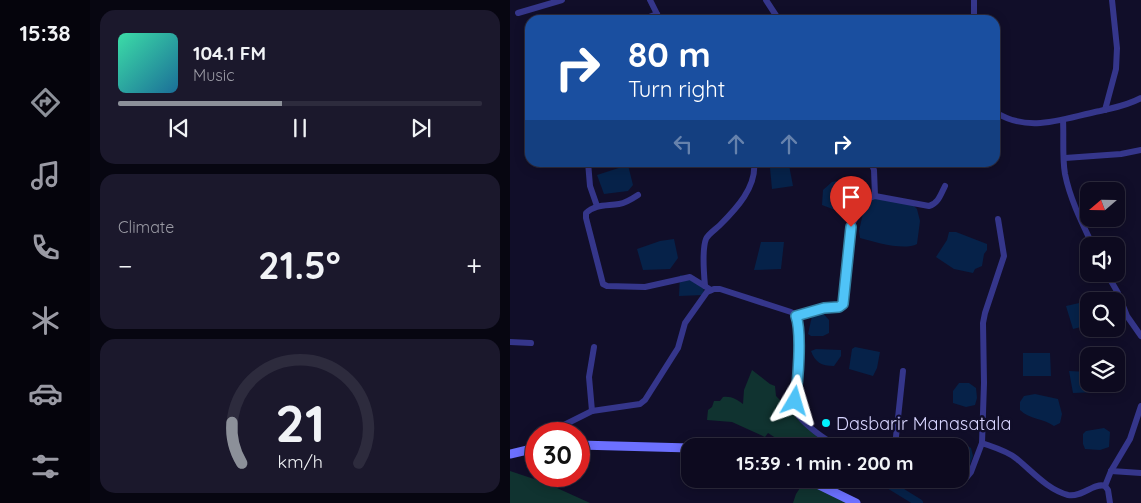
<!DOCTYPE html>
<html lang="en">
<head>
<meta charset="utf-8">
<style>
  :root { --surface:#0d0a1f; --page:#1b182c; --text:#f1f3f6; --muted:#9a9aa4; --line:#2d2b3d; --accent:#8c9099 }
  body { margin:0; font-family:Quicksand,sans-serif; background:var(--page); color:var(--text); height:100vh; display:flex; flex-direction:column; font-size:19px; white-space:nowrap }
  * { box-sizing:border-box; margin:0 }
  p { font-size:16px; color:var(--muted) }
  .icon { flex:none; width:28px; height:28px; fill:none; stroke:currentColor; stroke-width:2; stroke-linecap:round; stroke-linejoin:round }
  .map { position:relative; flex:1; overflow:hidden }
  .panel { display:flex; flex-direction:column; gap:10px; padding:10px; background:#070611; width:420px }
  .panel>* { flex:none }
  .hud { position:absolute; left:15px; top:15px; width:475px; height:152px; border-radius:15px; box-shadow:0 2px 12px #0003,0 0 0 1px var(--line); background:#1a4fa0; color:#fff; overflow:hidden }
  .needle { width:32px; rotate:250deg }
  .buttons { position:absolute; left:570px; top:182px; display:grid; gap:10px }
  .buttons a { display:grid; place-items:center; width:45px; height:45px; border-radius:10px; background:var(--surface); box-shadow:0 2px 12px #0003,0 0 0 1px var(--line); font-size:25px }
  .speed { position:absolute; left:15px; top:422px; display:flex; gap:10px; font-size:25px; font-weight:700; text-align:center }
  .speed>* { display:grid; place-content:center; width:65px; height:65px; border-radius:50%; background:var(--surface); box-shadow:0 2px 12px #0003,0 0 0 1px var(--line); line-height:1 }
  .speed .limit { border:8px solid #d22; background:#fff; color:#111 }
  .pin { position:absolute; display:grid; place-items:center; width:42px; height:42px; color:#fff; margin:-51px -21px; border-radius:50% 50% 50% 0; rotate:-45deg; box-shadow:0 0 5px #0007 }
  .pin .icon { rotate:45deg }
  .me { position:absolute; width:55px; margin:-28px; rotate:7deg; stroke-linejoin:round; filter:drop-shadow(0 0 4px #0008) }
  .turn { display:flex; align-items:center; gap:18px; height:105px; padding:0 20px; font-size:22px }
  .turn .icon { width:65px; height:65px; stroke-width:2.5 }
  .turn b { display:block; font-size:35px; line-height:42px }
  .lanes { display:flex; align-items:center; height:48px; padding:0 20px; background:#0003; justify-content:center; gap:25px; direction:ltr }
  .lanes .off { opacity:.35 }
  .big { font-size:38px; font-weight:800; line-height:1.1 }
  .panel .widget { flex:1; display:flex; flex-direction:column; justify-content:center; gap:8px; min-width:0; padding:0 18px; border-radius:15px; background:var(--page) }
  .panel .dial { align-items:center; gap:0 }
  .dial svg { height:130px; overflow:visible; fill:none; stroke:var(--line); stroke-width:7; stroke-linecap:round; text-anchor:middle }
  .dial text { fill:var(--text); stroke:none }
  .song { display:flex; align-items:center; gap:15px }
  .cover { width:60px; height:60px; border-radius:8px; background:linear-gradient(135deg,hsl(160 70% 55%),hsl(200 70% 35%)) }
  .played { height:5px; border-radius:2px; background:linear-gradient(90deg,var(--accent) 45%,var(--line) 45%) }
  .keys { display:flex; justify-content:space-around; direction:ltr }
  .heat { display:flex; justify-content:space-between; align-items:center; font-size:28px; direction:ltr }
  .trip { position:absolute; left:171px; top:438px; width:288px; height:50px; border-radius:15px; background:var(--surface); box-shadow:0 2px 12px #0003,0 0 0 1px var(--line); font-weight:800; line-height:50px; text-align:center }
  main { display:flex; flex:1; min-height:0 }
  .menu { display:flex; flex-direction:column; width:90px; justify-content:space-around; align-items:center; background:#05040c; color:var(--muted) }
  .menu .icon { width:35px; height:35px }
  .menu .active { color:var(--accent) }
  .menu b { font-size:22px; color:var(--text) }
  .map>svg:first-child { display:block }
</style>
</head>
<body>
<main>
<nav class="menu">
<b>15:38</b>
<svg class="icon active" aria-label="directions" viewBox="0 0 24 24"><path d="M12 3l9 9-9 9-9-9zM9 14v-3h6M13 9l2 2-2 2"/></svg>
<svg class="icon" aria-label="music" viewBox="0 0 24 24"><path d="M9 18V5l10-2v13"/><circle cx="6" cy="18" r="3"/><circle cx="16" cy="16" r="3"/></svg>
<svg class="icon" aria-label="phone" viewBox="0 0 24 24"><path d="M5 4h4l2 5-3 2q2 4 5 5l2-3 5 2v4C11 20 4 13 5 4z"/></svg>
<svg class="icon" aria-label="climate" viewBox="0 0 24 24"><path d="M12 3v18M4 7l16 10M4 17L20 7"/></svg>
<svg class="icon" aria-label="car" viewBox="0 0 24 24"><path d="M5 17H2v-5l4-1 3-4h7l3 4 3 1v5h-3M9 17h6M6 11h13"/><circle cx="7" cy="17" r="2"/><circle cx="17" cy="17" r="2"/></svg>
<svg class="icon" aria-label="filters" viewBox="0 0 24 24"><path d="M4 7h16M4 17h16"/><circle cx="9" cy="7" r="2"/><circle cx="15" cy="17" r="2"/></svg>
</nav>
<section class="panel">
<div class="widget">
<div class="song"><i class="cover"></i><div><b>104.1 FM</b><p>Music</p></div></div>
<div class="played"></div>
<div class="keys"><svg class="icon" aria-label="previous" viewBox="0 0 24 24"><path d="M18 5L8 12l10 7zM5 5v14"/></svg><svg class="icon" aria-label="pause" viewBox="0 0 24 24"><path d="M8 5v14M16 5v14"/></svg><svg class="icon" aria-label="next" viewBox="0 0 24 24"><path d="M6 5l10 7-10 7zM19 5v14"/></svg></div>
</div>
<div class="widget"><p>Climate</p>
<div class="heat"><a>−</a><b class="big">21.5°</b><a>+</a></div>
</div>
<div class="widget dial"><svg viewBox="0 0 100 80">
<path d="M14 69A42 42 0 1 1 86 69"/>
<path d="M14 69A42 42 0 0 1 8 44" stroke="#8c9099"/>
<text x="50" y="56" font-size="32" font-weight="700">21</text>
<text x="50" y="72" font-size="11">km/h</text>
</svg></div>
</section>
<div class="map">
<svg width="631" height="503" viewBox="0 0 631 503">
  <rect width="100%" height="100%" fill="#110e29"/>
  <g fill="#103330">
    <path d="M242 370 260 384 265 386 266 396 277 407 281 405 284 406 285 417 306 434 308 439 304 443 272 442 258 433 255 437 222 422 197 420 198 410 202 407 204 401H210L213 397C222 396 227 400 233 404L234 390Z"/>
    <polygon points="0,471 36,483 80,503 0,503"/>
    <polygon points="296,479 338,503 283,503 286,494"/>
  </g>
  <g fill="#062249">
    <polygon points="118,165 123,185 118,191 94,194 87,175"/>
    <polygon points="279,165 283,186 262,189 260,168"/>
    <path d="M342 178C347 190 355 204 343 215L333 213 312 205 313 190 322 182Z"/>
    <path d="M367 197 402 204 407 209 410 221 407 244C394 251 365 242 350 238L349 231 356 200Z"/>
    <polygon points="439,232 446,232 477,244 477,250 474,254 472,266 465,269 463,273 444,269 426,257 437,240"/>
    <polygon points="164,239 168,258 160,269 133,270 127,249 150,241"/>
    <polygon points="251,242 274,242 271,269 244,270"/>
    <polygon points="170,275 195,281 193,295 169,296"/>
    <polygon points="600,296 601,301 579,301 579,325 563,329 556,306"/>
    <polygon points="311,311 319,320 319,333 313,336 301,336 298,334 302,316"/>
    <polygon points="345,347 370,352 367,368 363,376 339,369 342,349"/>
    <path d="M306 349 331 350V356L324 366C311 366 305 362 301 351Z"/>
    <polygon points="513,353 540,353 541,376 513,376"/>
    <polygon points="559,371 579,372 579,384 584,384 587,392 563,393"/>
    <polygon points="449,383 459,383 466,388 467,398 465,405 456,407 443,403 443,391"/>
    <path d="M525 394 548 399 552 414 550 423 544 426C533 418 520 420 510 410V402L514 396Z"/>
    <polygon points="594,428 600,432 599,447 590,450 575,449 573,444 573,434 576,431"/>
    <polygon points="427,439 452,443 461,448 463,456 459,467 450,466 450,446 422,446"/>
  </g>
  <g fill="none" stroke-linecap="round" stroke-linejoin="round">
    <polyline stroke="#062249" stroke-width="8" points="370,479 409,503"/>
    <g stroke="#35368b" stroke-width="6">
      <polyline points="140,0 150,20"/>
      <polyline points="256,0 269,20"/>
      <polyline points="8,13 52,0"/>
      <polyline points="131,20 147,14"/>
      <polyline points="464,20 464,0"/>
      <polyline points="595,110 606,69 607,48 602,0"/>
      <path d="M485 112C520 134 554 118 590 111 606 107 616 106 631 98"/>
      <path d="M553 120C554 138 552 157 555 174 560 199 572 223 583 246"/>
      <polyline points="555,158 611,154 631,150"/>
      <polyline points="78,162 80,186 87,206"/>
      <polyline points="295,162 301,165 340,164 362,165 364,170 365,196"/>
      <path d="M128 195C122 199 116 203 109 204 97 206 85 204 76 213V218L93 284 97 286 135 287 180 277 201 290"/>
      <polyline points="597,274 608,293 617,316 631,336"/>
      <path d="M195 286C194 275 192 249 196 239 198 234 206 229 210 225 226 209 247 187 244 162"/>
      <path d="M286 316 313 308 329 307 333 303 339 236 341 227 354 200 365 196 419 206C428 204 431 194 435 186"/>
      <polyline points="0,342 21,343"/>
      <polyline points="82,411 79,377 84,347"/>
      <path d="M50 434 52 426 82 411 130 404 135 400 168 348 175 323 197 292 204 289H210L281 312 286 316C291 330 290 370 288 386 287 395 282 404 287 413 292 422 310 436 319 441"/>
      <path d="M472 443C483 447 498 451 507 459 524 473 537 489 558 495 572 498 584 482 595 486L598 490 600 503"/>
      <polyline points="316,446 319,441 333,446"/>
      <polyline points="385,446 393,371"/>
      <polyline points="601,471 631,473"/>
      <polyline points="411,479 425,483 438,483 456,478 461,472 472,443 474,383 473,323 475,313 494,256 488,219"/>
      <polyline points="595,486 601,471 620,439 631,406"/>
    </g>
    <g stroke="#6c70ff" stroke-width="9">
      <polyline points="69,445 180,448"/>
      <polyline points="0,454 26,448"/>
      <polyline points="292,479 305,483 346,503"/>
    </g>
  </g>
  <g fill="none" stroke-linecap="round" stroke-linejoin="round">
    <defs>
      <path id="route" d="M285 401C288 382 292 333 286 316L314 308 329 307 333 304 341 227"/>
    </defs>
    <use href="#route" stroke="#337fa1" stroke-width="12"/>
    <use href="#route" stroke="#4fc3f7" stroke-width="9"/>
  </g>
  <circle fill="#01f2ff" stroke="#110e29" stroke-width="2" cx="316" cy="423" r="5"/>
  <g text-anchor="middle" dominant-baseline="central" stroke-width="5" stroke-linejoin="round" paint-order="stroke">
    <g font-size="18" fill="#d8d5ff" stroke="#110e29" text-anchor="start">
      <text x="326" y="423">Dasbarir Manasatala</text>
    </g>
  </g>
</svg>
<div class="buttons">
<a><svg class="needle" viewBox="-14 -14 28 28"><path d="M0-13l5 13h-10z" fill="#e53935"/><path d="M0 13l5-13h-10z" fill="#9a9aa4"/></svg></a>
<a><svg class="icon" aria-label="sound" viewBox="0 0 24 24"><path d="M4 9h4l5-4v14l-5-4H4zM17 9q2 3 0 6"/></svg></a>
<a><svg class="icon" aria-label="search" viewBox="0 0 24 24"><circle cx="10" cy="10" r="6"/><path d="M15 15l6 6"/></svg></a>
<a><svg class="icon" aria-label="layers" viewBox="0 0 24 24"><path d="M12 4l9 5-9 5-9-5zM3 14l9 5 9-5"/></svg></a>
</div>
<div class="speed"><div class="limit">30</div></div>
<div class="pin" style="left:341px;top:227px;background:#d93025"><svg class="icon" aria-label="arrive" viewBox="0 0 24 24"><path d="M6 21V4h12l-3 4 3 4H6"/></svg></div>
<svg class="me" style="left:285px;top:401px" viewBox="-20 -20 40 40"><path d="M0-17L14 15 0 8-14 15z" fill="#4fc3f7" stroke="#fff" stroke-width="4"/></svg>
<div class="trip">15:39 · 1 min · 200 m</div>
<div class="hud">
<div class="turn"><svg class="icon" aria-label="right" viewBox="0 0 24 24"><path d="M7 20v-9h11M14 6l5 5-5 5"/></svg><div><b>80 m</b>Turn right</div></div>
<div class="lanes"><svg class="icon off" aria-label="left" viewBox="0 0 24 24"><path d="M17 20v-9H6M10 6l-5 5 5 5"/></svg><svg class="icon off" aria-label="ahead" viewBox="0 0 24 24"><path d="M12 20V5M6 11l6-6 6 6"/></svg><svg class="icon off" aria-label="ahead" viewBox="0 0 24 24"><path d="M12 20V5M6 11l6-6 6 6"/></svg><svg class="icon" aria-label="right" viewBox="0 0 24 24"><path d="M7 20v-9h11M14 6l5 5-5 5"/></svg></div>
</div>
</div>
</main>
</body>
</html>
